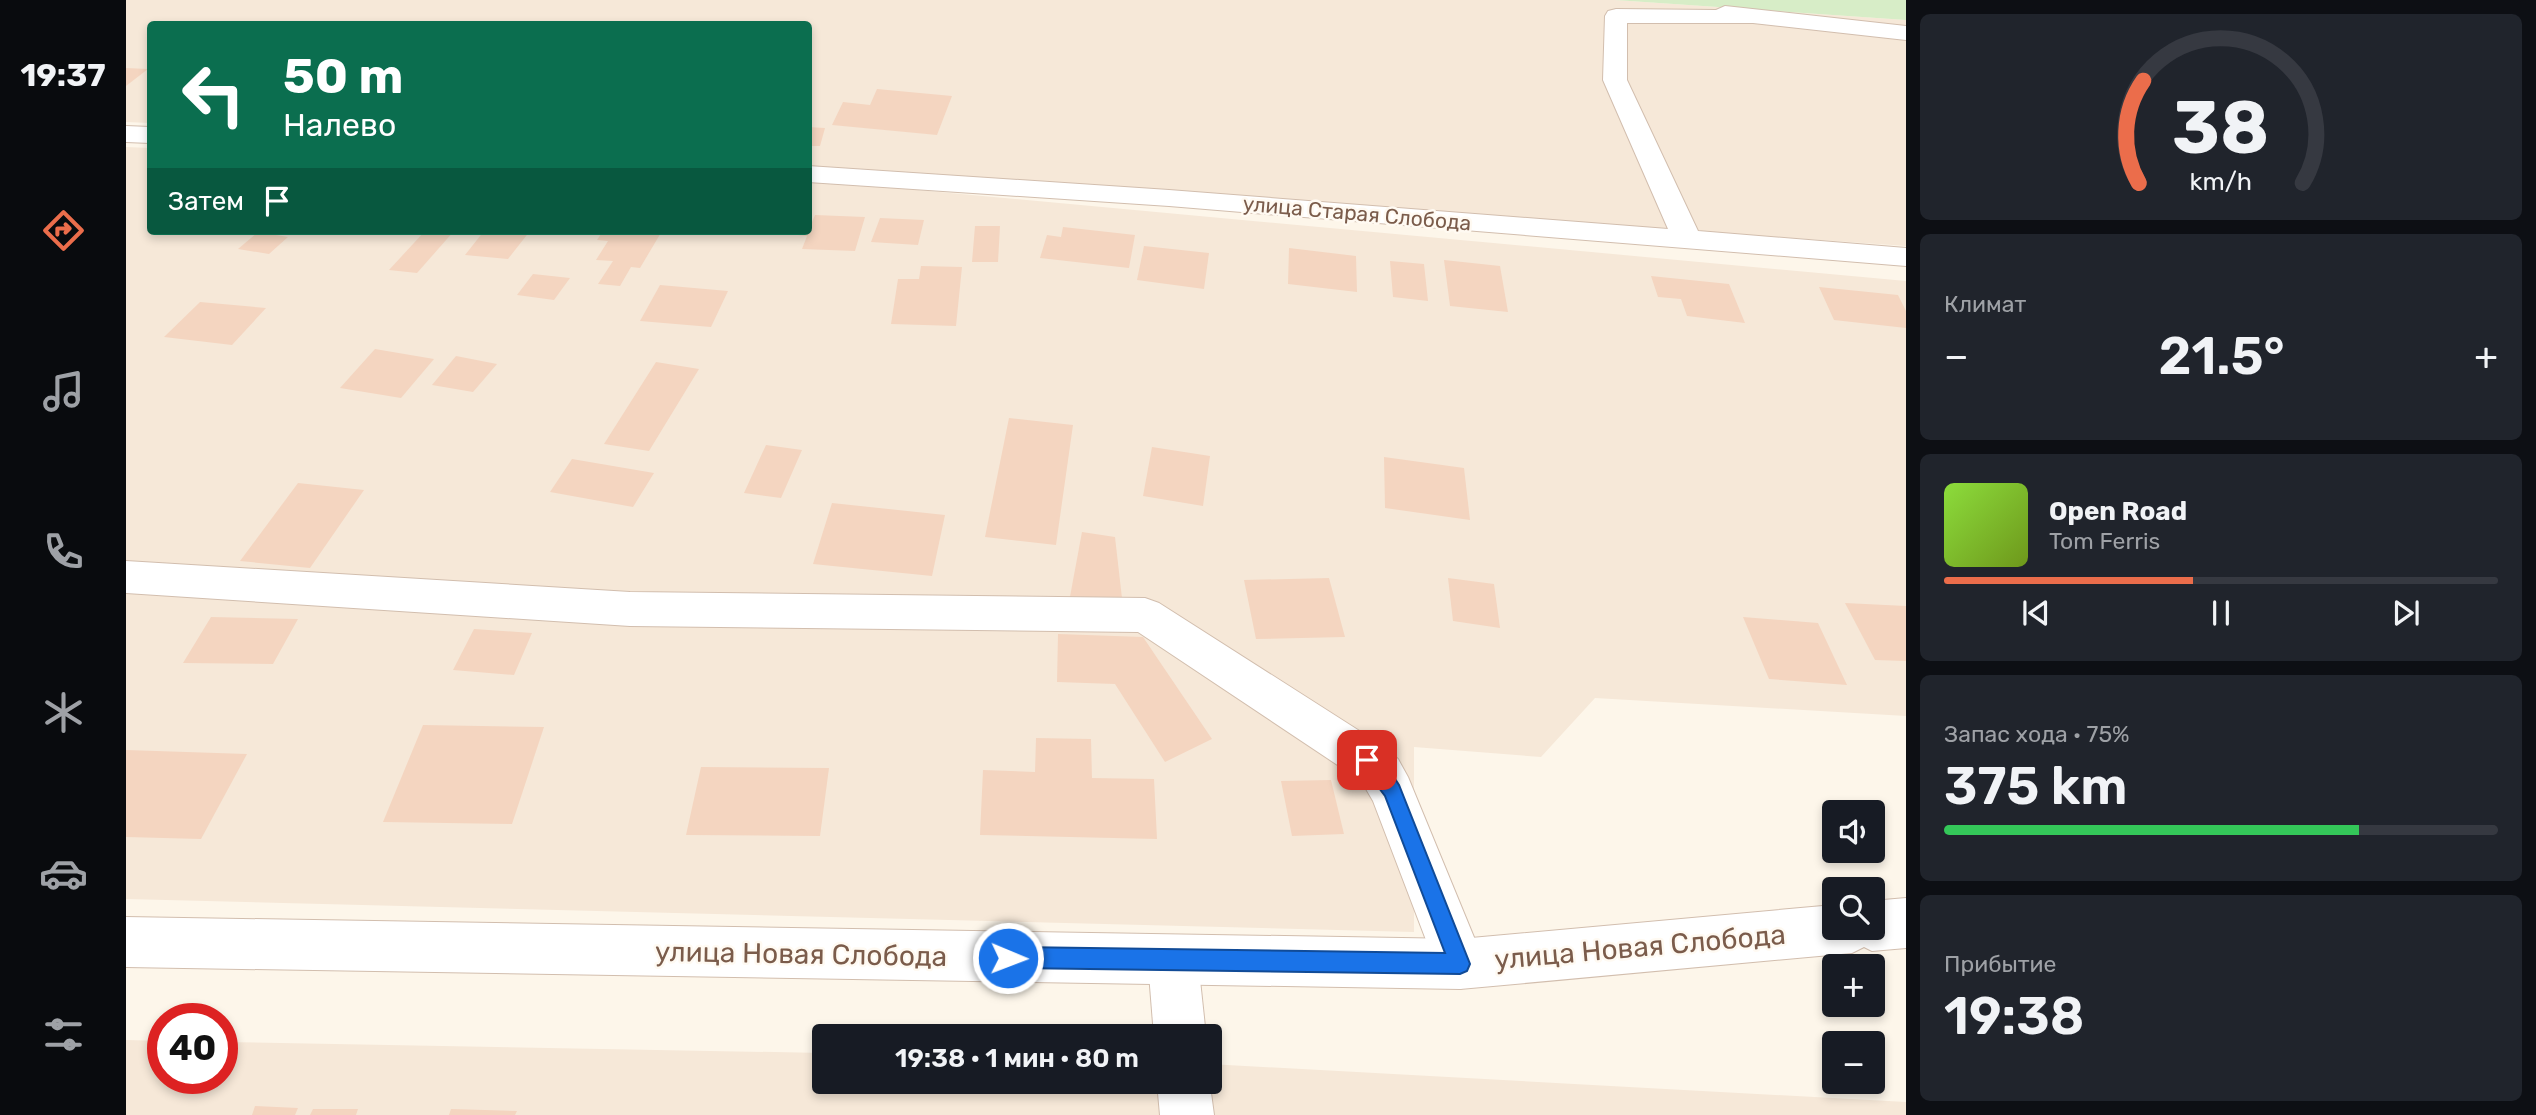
<!DOCTYPE html>
<html lang="ru">
<head>
<meta charset="utf-8">
<style>
  :root { --surface:#171b24; --page:#20242c; --text:#f1f3f6; --muted:#9ea1a6; --line:#363941; --accent:#eb6d4b }
  body { margin:0; font-family:Rubik,sans-serif; background:var(--page); color:var(--text); height:100vh; display:flex; flex-direction:column; font-size:26px; white-space:nowrap }
  * { box-sizing:border-box; margin:0 }
  p { font-size:23px; color:var(--muted) }
  .icon { flex:none; width:38px; height:38px; fill:none; stroke:currentColor; stroke-width:2; stroke-linecap:round; stroke-linejoin:round }
  .map { position:relative; flex:1; overflow:hidden }
  .sheet { display:flex; flex-direction:column; gap:14px; padding:14px; background:#0d0f14; width:630px }
  .sheet>* { flex:none }
  .hud { position:absolute; left:21px; top:21px; width:665px; height:214px; border-radius:7px; box-shadow:0 4px 10px #0003; background:#0b6e4f; color:#fff; overflow:hidden }
  .buttons { position:absolute; left:1696px; top:800px; display:grid; gap:14px }
  .buttons a { display:grid; place-items:center; width:63px; height:63px; border-radius:7px; background:var(--surface); box-shadow:0 4px 10px #0003; font-size:35px }
  .speed { position:absolute; left:21px; top:1003px; display:flex; gap:14px; font-size:35px; font-weight:700; text-align:center }
  .speed>* { display:grid; place-content:center; width:91px; height:91px; border-radius:50%; background:var(--surface); box-shadow:0 4px 10px #0003; line-height:1 }
  .speed .limit { border:10px solid #d22; background:#fff; color:#111 }
  .pin { position:absolute; display:grid; place-items:center; width:60px; height:60px; color:#fff; margin:-30px; border-radius:14px; box-shadow:0 4px 10px #0006 }
  .me { position:absolute; width:77px; margin:-38px; rotate:91deg; stroke-linejoin:round; filter:drop-shadow(0 0 5px #0008) }
  .turn { display:flex; align-items:center; gap:24px; height:147px; padding:0 21px; font-size:32px }
  .turn .icon { width:91px; height:91px; stroke-width:2.5 }
  .turn b { display:block; font-size:49px; line-height:60px }
  .then { display:flex; align-items:center; height:66px; padding:0 21px; background:#0003; gap:14px; font-size:26px }
  .big { font-size:52px; font-weight:600; line-height:1.1 }
  .sheet .card { flex:1; display:flex; flex-direction:column; justify-content:center; gap:10px; min-width:0; padding:0 24px; border-radius:10px; background:var(--page) }
  .sheet .dial { align-items:center; gap:0 }
  .dial svg { height:182px; overflow:visible; fill:none; stroke:var(--line); stroke-width:7; stroke-linecap:round; text-anchor:middle }
  .dial text { fill:var(--text); stroke:none }
  .song { display:flex; align-items:center; gap:21px }
  .cover { width:84px; height:84px; border-radius:10px; background:linear-gradient(135deg,hsl(90 70% 55%),hsl(80 70% 35%)) }
  .played { height:7px; border-radius:4px; background:linear-gradient(90deg,var(--accent) 45%,var(--line) 45%) }
  .keys { display:flex; justify-content:space-around; direction:ltr }
  .heat { display:flex; justify-content:space-between; align-items:center; font-size:38px; direction:ltr }
  .charge { height:10px; border-radius:5px; background:linear-gradient(90deg,#34c759 75%,var(--line) 0) }
  .trip { position:absolute; left:686px; top:1024px; width:410px; height:70px; border-radius:7px; background:var(--surface); box-shadow:0 4px 10px #0003; font-weight:600; line-height:70px; text-align:center }
  main { display:flex; flex:1; min-height:0 }
  .dock { display:flex; flex-direction:column; width:126px; justify-content:space-around; align-items:center; background:#090b0e; color:var(--muted) }
  .dock .icon { width:49px; height:49px }
  .dock .on { color:var(--accent) }
  .dock b { font-size:32px; color:var(--text) }
  .map>svg:first-child { display:block }
</style>
</head>
<body>
<main>
<nav class="dock">
<b>19:37</b>
<svg class="icon on" aria-label="directions" viewBox="0 0 24 24"><path d="M12 3l9 9-9 9-9-9zM9 14v-3h6M13 9l2 2-2 2"/></svg>
<svg class="icon" aria-label="music" viewBox="0 0 24 24"><path d="M9 18V5l10-2v13"/><circle cx="6" cy="18" r="3"/><circle cx="16" cy="16" r="3"/></svg>
<svg class="icon" aria-label="phone" viewBox="0 0 24 24"><path d="M5 4h4l2 5-3 2q2 4 5 5l2-3 5 2v4C11 20 4 13 5 4z"/></svg>
<svg class="icon" aria-label="climate" viewBox="0 0 24 24"><path d="M12 3v18M4 7l16 10M4 17L20 7"/></svg>
<svg class="icon" aria-label="car" viewBox="0 0 24 24"><path d="M5 17H2v-5l4-1 3-4h7l3 4 3 1v5h-3M9 17h6M6 11h13"/><circle cx="7" cy="17" r="2"/><circle cx="17" cy="17" r="2"/></svg>
<svg class="icon" aria-label="filters" viewBox="0 0 24 24"><path d="M4 7h16M4 17h16"/><circle cx="9" cy="7" r="2"/><circle cx="15" cy="17" r="2"/></svg>
</nav>
<div class="map">
<svg width="1780" height="1115" viewBox="0 0 1780 1115">
  <rect width="100%" height="100%" fill="#fdf6ea"/>
  <g fill="#f6e8d8">
    <polygon points="0,0 1489,0 1780,20 1780,246 683,169 682,24 24,24 24,123 0,122"/>
    <polygon points="0,147 24,148 24,231 682,231 683,180 1780,281 1780,716 1469,698 1415,757 1288,747 1288,932 0,899"/>
    <polygon points="0,1040 37,1041 37,1078 96,1078 96,1042 698,1053 698,1082 1083,1082 1083,1064 1780,1102 1780,1115 0,1115"/>
  </g>
  <polygon fill="#d7edc7" points="1489,0 1780,0 1780,20"/>
  <g fill="#f4d5c0">
    <polygon points="0,68 22,69 0,86"/>
    <polygon points="751,89 826,96 811,135 706,125 717,102 744,105"/>
    <polygon points="682,127 699,128 694,146 682,146"/>
    <polygon points="689,215 739,217 729,251 676,249 681,236 672,235 674,231 682,231 682,222 686,222"/>
    <polygon points="754,218 798,220 792,245 745,242"/>
    <polygon points="849,226 874,226 872,262 846,262"/>
    <polygon points="937,227 1009,235 1003,268 914,258 921,235 935,237"/>
    <polygon points="299,231 328,231 291,273 263,270"/>
    <polygon points="358,231 404,231 382,259 339,255"/>
    <polygon points="477,231 536,231 514,268 505,267 494,286 472,284 487,261 470,260 482,241 471,240"/>
    <polygon points="132,232 162,237 143,254 112,249"/>
    <polygon points="1018,246 1083,253 1078,289 1011,280"/>
    <polygon points="1163,248 1230,256 1231,292 1162,284"/>
    <polygon points="1318,260 1374,266 1382,312 1324,306"/>
    <polygon points="1264,261 1298,264 1302,301 1267,297"/>
    <polygon points="795,266 836,267 830,326 765,324 772,279 793,279"/>
    <polygon points="407,274 444,278 428,300 391,295"/>
    <polygon points="1525,276 1603,284 1619,323 1561,316 1555,299 1532,297"/>
    <polygon points="534,285 602,291 585,327 514,321"/>
    <polygon points="1693,287 1772,295 1780,311 1780,328 1708,320"/>
    <polygon points="74,302 140,308 106,345 38,337"/>
    <polygon points="249,349 308,359 275,398 214,388"/>
    <polygon points="330,356 371,364 347,392 306,385"/>
    <polygon points="530,362 573,369 523,451 478,444"/>
    <polygon points="883,418 947,425 930,545 859,537"/>
    <polygon points="640,445 676,450 655,498 618,493"/>
    <polygon points="1026,447 1084,456 1077,506 1017,496"/>
    <polygon points="1258,457 1338,468 1344,520 1259,508"/>
    <polygon points="446,459 528,473 507,507 424,492"/>
    <polygon points="172,483 238,490 184,568 114,561"/>
    <polygon points="706,503 819,515 806,576 687,564"/>
    <polygon points="956,532 989,537 997,607 943,602"/>
    <polygon points="1203,578 1219,637 1130,639 1118,580"/>
    <polygon points="1322,578 1368,584 1374,628 1327,621"/>
    <polygon points="1719,603 1780,606 1780,661 1749,660"/>
    <polygon points="85,617 172,619 147,664 57,663"/>
    <polygon points="1617,617 1692,623 1721,685 1643,679"/>
    <polygon points="348,629 406,633 388,675 327,670"/>
    <polygon points="932,634 1017,637 1086,739 1039,762 989,684 931,682"/>
    <polygon points="297,725 418,727 386,824 257,822"/>
    <polygon points="910,738 965,739 966,778 1028,779 1031,839 854,835 857,770 909,772"/>
    <polygon points="0,750 121,754 75,839 0,837"/>
    <polygon points="575,767 703,768 694,836 560,835"/>
    <polygon points="1205,780 1218,834 1166,836 1155,781"/>
    <polygon points="129,1106 172,1108 169,1115 126,1115"/>
    <polygon points="187,1109 232,1109 230,1115 184,1115"/>
    <polygon points="325,1109 391,1111 389,1115 323,1115"/>
  </g>
  <g fill="none" stroke-linecap="round" stroke-linejoin="round">
    <defs>
      <g id="minor">
        <polygon points="1599,6 1780,26 1780,40 1627,23 1501,23 1501,80 1572,231 1780,248 1780,266 1043,206 682,182 682,166 1043,190 1542,229 1477,80 1479,16 1482,11 1490,9 1590,10"/>
        <polygon points="0,126 24,127 24,143 0,142"/>
        <polygon points="0,561 504,592 1019,598 1033,603 1257,746 1272,759 1282,777 1359,964 1352,982 1334,989 1316,982 1247,801 1240,789 1225,774 1012,632 504,626 0,593"/>
        <polygon points="1047,936 1065,943 1072,961 1080,1036 1028,1036 1022,961 1029,943"/>
        <polygon points="1083,1078 1088,1115 1034,1115 1031,1082 1083,1082"/>
      </g>
      <polygon id="tertiary" points="1780,898 1780,948 1746,951 1738,947 1726,953 1334,989 0,967 0,917 1334,939 1708,905 1708,928 1746,928 1746,901"/>
    </defs>
    <use href="#minor" stroke="#d2beae" stroke-width="2"/>
    <use href="#tertiary" stroke="#d2beae" stroke-width="2"/>
    <use href="#minor" fill="#fff" fill-rule="evenodd"/>
    <use href="#tertiary" fill="#fff" fill-rule="evenodd"/>
  </g>
  <polygon fill="#1a73e8" stroke="#114b97" stroke-width="2" points="1241,752 1262,768 1273,785 1344,964 1341,971 1334,974 882,968 875,965 872,958 875,950 882,947 1319,953 1259,796 1232,760 1235,754"/>
  <g text-anchor="middle" dominant-baseline="central" stroke-width="5" stroke-linejoin="round" paint-order="stroke">
    <g font-size="21" fill="#7b5c4b" stroke="#fffaf2">
      <text transform="translate(1231 213) rotate(5)">улица Старая Слобода</text>
    </g>
    <g font-size="28" fill="#7b5c4b" stroke="#fffaf2">
      <text transform="translate(1514 947) rotate(-5)">улица Новая Слобода</text>
      <text transform="translate(675 954) rotate(1)">улица Новая Слобода</text>
    </g>
  </g>
</svg>
<div class="buttons">
<a><svg class="icon" aria-label="sound" viewBox="0 0 24 24"><path d="M4 9h4l5-4v14l-5-4H4zM17 9q2 3 0 6"/></svg></a>
<a><svg class="icon" aria-label="search" viewBox="0 0 24 24"><circle cx="10" cy="10" r="6"/><path d="M15 15l6 6"/></svg></a>
<a>+</a>
<a>−</a>
</div>
<div class="speed"><div class="limit">40</div></div>
<div class="pin" style="left:1241px;top:760px;background:#d93025"><svg class="icon" aria-label="arrive" viewBox="0 0 24 24"><path d="M6 21V4h12l-3 4 3 4H6"/></svg></div>
<svg class="me" style="left:882px;top:958px" viewBox="-20 -20 40 40"><circle r="17" fill="#1a73e8" stroke="#fff" stroke-width="3"/><path d="M0-11L8 9 0 5-8 9z" fill="#fff"/></svg>
<div class="trip">19:38 · 1 мин · 80 m</div>
<div class="hud">
<div class="turn"><svg class="icon" aria-label="left" viewBox="0 0 24 24"><path d="M17 20v-9H6M10 6l-5 5 5 5"/></svg><div><b>50 m</b>Налево</div></div>
<div class="then">Затем<svg class="icon" aria-label="arrive" viewBox="0 0 24 24"><path d="M6 21V4h12l-3 4 3 4H6"/></svg></div>
</div>
</div>
<section class="sheet">
<div class="card dial"><svg viewBox="0 0 100 80">
<path d="M14 69A42 42 0 1 1 86 69"/>
<path d="M14 69A42 42 0 0 1 16 24" stroke="#eb6d4b"/>
<text x="50" y="56" font-size="32" font-weight="700">38</text>
<text x="50" y="72" font-size="11">km/h</text>
</svg></div>
<div class="card"><p>Климат</p>
<div class="heat"><a>−</a><b class="big">21.5°</b><a>+</a></div>
</div>
<div class="card">
<div class="song"><i class="cover"></i><div><b>Open Road</b><p>Tom Ferris</p></div></div>
<div class="played"></div>
<div class="keys"><svg class="icon" aria-label="previous" viewBox="0 0 24 24"><path d="M18 5L8 12l10 7zM5 5v14"/></svg><svg class="icon" aria-label="pause" viewBox="0 0 24 24"><path d="M8 5v14M16 5v14"/></svg><svg class="icon" aria-label="next" viewBox="0 0 24 24"><path d="M6 5l10 7-10 7zM19 5v14"/></svg></div>
</div>
<div class="card"><p>Запас хода · 75%</p><b class="big">375 km</b><div class="charge"></div></div>
<div class="card"><p>Прибытие</p><b class="big">19:38</b></div>
</section>
</main>
</body>
</html>
